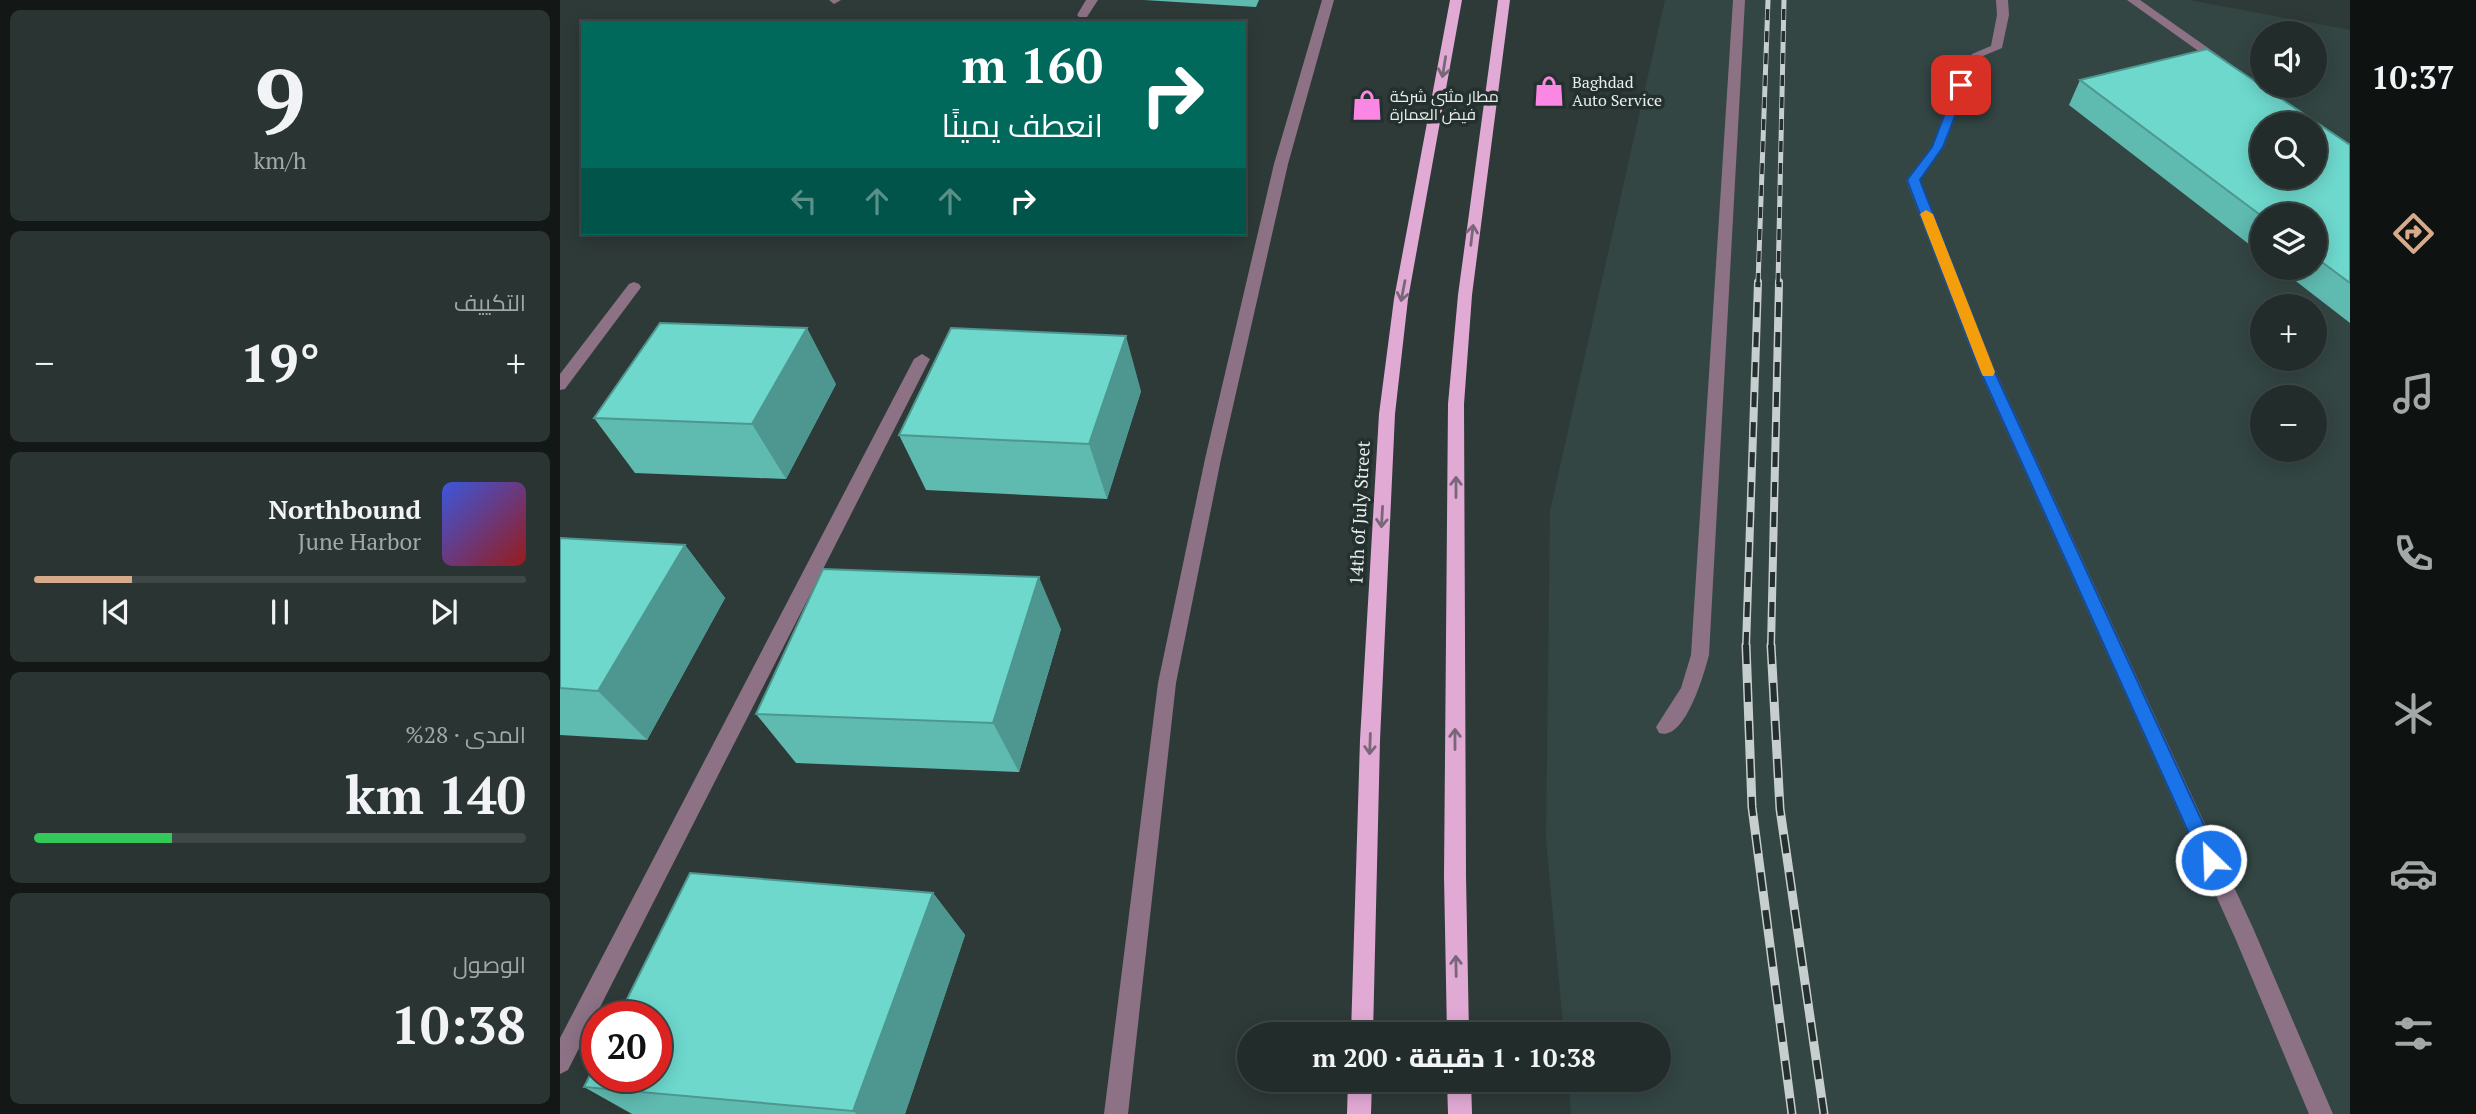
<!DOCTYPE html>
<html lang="ar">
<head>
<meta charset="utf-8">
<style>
  :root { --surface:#222c2a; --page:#2a3432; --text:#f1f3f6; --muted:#a2a7a8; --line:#3f4847; --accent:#d6ab8b }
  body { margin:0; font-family:"PT Serif",Cairo,serif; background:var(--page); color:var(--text); direction:rtl; height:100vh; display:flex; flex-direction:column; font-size:26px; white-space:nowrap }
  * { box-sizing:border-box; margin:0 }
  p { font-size:23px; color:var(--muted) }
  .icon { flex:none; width:38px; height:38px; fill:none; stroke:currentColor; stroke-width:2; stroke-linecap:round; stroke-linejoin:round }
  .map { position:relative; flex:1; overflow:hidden; direction:ltr }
  .sheet { display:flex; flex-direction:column; gap:10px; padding:10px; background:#131817; width:560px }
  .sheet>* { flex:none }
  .hud { position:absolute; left:21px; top:21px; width:665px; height:214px; border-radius:0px; box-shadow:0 4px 18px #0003,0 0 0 2px var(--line); direction:rtl; background:#00695c; color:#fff; overflow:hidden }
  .fabs { position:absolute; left:1690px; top:21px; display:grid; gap:14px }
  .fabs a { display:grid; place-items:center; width:77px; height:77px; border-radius:50%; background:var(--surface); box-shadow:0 4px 18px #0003,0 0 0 2px var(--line); font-size:35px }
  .speed { position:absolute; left:21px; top:1001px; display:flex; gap:14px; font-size:35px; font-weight:700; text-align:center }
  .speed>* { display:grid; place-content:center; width:91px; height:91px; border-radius:50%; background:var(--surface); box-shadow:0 4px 18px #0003,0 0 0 2px var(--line); line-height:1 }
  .speed .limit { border:10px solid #d22; background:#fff; color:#111 }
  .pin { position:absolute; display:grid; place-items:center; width:60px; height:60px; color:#fff; margin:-30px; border-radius:14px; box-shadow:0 4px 10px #0006 }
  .me { position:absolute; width:77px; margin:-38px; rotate:336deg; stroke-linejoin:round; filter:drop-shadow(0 0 5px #0008) }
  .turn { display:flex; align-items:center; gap:24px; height:147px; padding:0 28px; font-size:32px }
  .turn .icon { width:91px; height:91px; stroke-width:2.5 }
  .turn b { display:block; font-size:49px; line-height:60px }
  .lanes { display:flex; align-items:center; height:66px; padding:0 28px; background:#0003; justify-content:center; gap:35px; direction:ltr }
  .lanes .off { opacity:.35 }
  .big { font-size:52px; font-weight:800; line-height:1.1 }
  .sheet .widget { flex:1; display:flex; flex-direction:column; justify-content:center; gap:10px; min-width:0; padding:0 24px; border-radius:10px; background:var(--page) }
  .sheet .dial { align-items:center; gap:0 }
  .dial b { font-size:91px; line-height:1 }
  .song { display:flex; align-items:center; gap:21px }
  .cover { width:84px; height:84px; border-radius:10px; background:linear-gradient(135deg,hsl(230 70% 55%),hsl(0 70% 35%)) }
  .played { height:7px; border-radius:4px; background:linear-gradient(90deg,var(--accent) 20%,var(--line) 20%) }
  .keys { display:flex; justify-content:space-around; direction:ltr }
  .heat { display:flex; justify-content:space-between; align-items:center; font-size:38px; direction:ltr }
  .charge { height:10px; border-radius:5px; background:linear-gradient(90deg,#34c759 28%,var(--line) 0) }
  .trip { position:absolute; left:677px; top:1022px; width:434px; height:70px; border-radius:35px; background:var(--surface); box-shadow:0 4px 18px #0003,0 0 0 2px var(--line); font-weight:800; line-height:70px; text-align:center; direction:rtl }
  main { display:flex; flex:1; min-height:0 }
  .menu { display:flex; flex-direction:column; width:126px; justify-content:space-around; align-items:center; background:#0e1211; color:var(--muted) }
  .menu .icon { width:49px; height:49px }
  .menu .current { color:var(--accent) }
  .menu b { font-size:32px; color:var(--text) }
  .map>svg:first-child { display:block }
</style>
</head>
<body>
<main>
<nav class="menu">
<b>10:37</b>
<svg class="icon current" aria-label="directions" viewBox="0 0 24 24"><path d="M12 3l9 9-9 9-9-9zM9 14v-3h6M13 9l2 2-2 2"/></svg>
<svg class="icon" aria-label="music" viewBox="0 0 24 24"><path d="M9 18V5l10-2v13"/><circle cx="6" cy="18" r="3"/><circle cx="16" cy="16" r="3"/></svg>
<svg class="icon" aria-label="phone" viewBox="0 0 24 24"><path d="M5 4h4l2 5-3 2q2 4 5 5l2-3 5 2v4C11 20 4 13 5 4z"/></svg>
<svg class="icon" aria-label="climate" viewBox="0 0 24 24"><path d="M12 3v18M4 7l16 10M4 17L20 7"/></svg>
<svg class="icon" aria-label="car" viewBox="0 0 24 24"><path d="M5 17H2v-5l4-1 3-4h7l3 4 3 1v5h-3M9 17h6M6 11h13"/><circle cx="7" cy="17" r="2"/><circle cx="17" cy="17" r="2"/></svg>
<svg class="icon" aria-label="filters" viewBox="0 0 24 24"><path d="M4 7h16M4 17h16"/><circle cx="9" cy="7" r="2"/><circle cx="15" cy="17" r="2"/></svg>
</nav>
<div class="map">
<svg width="1790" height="1114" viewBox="0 0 1790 1114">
  <rect width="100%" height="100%" fill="#2e3a38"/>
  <path fill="#334644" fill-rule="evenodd" d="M1105 0H1629L1790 30V1114H1011L1008 1080H1099V1034H1004L986 840 990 511ZM1703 33H1755V86H1703ZM1703 124H1755V177H1703ZM1703 215H1755V268H1703ZM1703 306H1755V359H1703ZM1703 397H1755V450H1703Z"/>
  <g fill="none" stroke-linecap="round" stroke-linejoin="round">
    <g fill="#8d7286" fill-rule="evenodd">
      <polygon points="269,0 281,0 274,4"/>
      <polygon points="526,0 538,0 527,17 519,17 517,15"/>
      <polygon points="762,0 774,0 728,164 661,459 616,683 568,1114 544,1114 598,683 645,459 714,164"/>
      <path d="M1173 0H1185L1149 655C1144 674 1125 742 1099 733L1096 727 1121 688 1131 655Z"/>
      <polygon points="1436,0 1448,0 1449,15 1442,48 1423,56 1407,84 1384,147 1360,180 1433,366 1693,928 1773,1114 1749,1114 1676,940 1417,366 1346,180 1372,146 1395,84 1412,54 1431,46 1437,15"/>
      <polygon points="1567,0 1580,0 1668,62 1658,65"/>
      <polygon points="74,282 79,284 81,287 79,290 5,389 0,390 0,374 69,284"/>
      <polygon points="362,354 370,359 8,1070 0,1074 0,1038 354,359"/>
    </g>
    <g fill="#e1aad5" fill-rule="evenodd">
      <polygon points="890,0 902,0 848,299 835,414 820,740 813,1034 791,1034 800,740 819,414 834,299"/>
      <polygon points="938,0 950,0 912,295 904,404 906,876 909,1034 887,1034 884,876 888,404 898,295"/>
      <polygon points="788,1080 812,1080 811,1114 787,1114"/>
      <polygon points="887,1080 911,1080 912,1114 888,1114"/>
    </g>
    <defs>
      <g id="rail-far2">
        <polyline points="1198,284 1208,0"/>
        <polyline points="1218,284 1224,0"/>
      </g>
      <g id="rail-far1">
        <polyline points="1186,647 1198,282"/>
        <polyline points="1211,647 1219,282"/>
      </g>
      <g id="rail">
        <polyline points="1186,645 1192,807 1232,1114"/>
        <polyline points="1211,645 1220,809 1264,1114"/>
      </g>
    </defs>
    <use href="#rail-far2" stroke="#c7cfce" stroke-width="5"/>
    <use href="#rail-far1" stroke="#c7cfce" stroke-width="8"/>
    <use href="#rail" stroke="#c7cfce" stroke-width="9"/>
    <use href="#rail-far2" stroke="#24302e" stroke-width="3.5" stroke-dasharray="11" stroke-linecap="butt"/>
    <use href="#rail-far1" stroke="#24302e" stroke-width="5" stroke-dasharray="15" stroke-linecap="butt"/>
    <use href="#rail" stroke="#24302e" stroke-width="6" stroke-dasharray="19" stroke-linecap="butt"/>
  </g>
  <g fill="#5fbab0">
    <polygon points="584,0 699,0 696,7"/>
    <polygon points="1520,80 1790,145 1790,323 1719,268 1755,268 1755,215 1703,215 1703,255 1509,105"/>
    <polygon points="276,384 226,479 75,473 34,418"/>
    <polygon points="581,391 547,499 366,490 339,435"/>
    <polygon points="0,538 125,545 165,598 87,740 0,735"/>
    <polygon points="501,629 459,772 236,763 196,714"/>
    <polygon points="373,893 405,935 345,1114 72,1114 24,1087"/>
  </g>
  <g fill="#4d9790">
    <polygon points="247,328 276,384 226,479 192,424"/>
    <polygon points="566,336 581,391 547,499 529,444"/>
    <polygon points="125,545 165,598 87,740 38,691"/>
    <polygon points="479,577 501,629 459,772 433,723"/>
    <polygon points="373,893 405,935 345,1114 297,1114 293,1111"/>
  </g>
  <g fill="#6ed8cd" stroke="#4d9790" stroke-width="2" fill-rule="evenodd">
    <path d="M1647 49 1790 145V283L1755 257V215H1703V217L1520 80ZM1703 124H1755V177H1703Z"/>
    <polygon points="100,323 247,328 192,424 34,418"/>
    <polygon points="391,328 566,336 529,444 339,435"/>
    <polygon points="0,538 125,545 38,691 0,688"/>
    <polygon points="263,569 479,577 433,723 196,714"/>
    <polygon points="130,873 373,893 293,1111 24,1087 37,1061 37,1076 96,1076 96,1017 58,1017"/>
  </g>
  <defs><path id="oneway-shaft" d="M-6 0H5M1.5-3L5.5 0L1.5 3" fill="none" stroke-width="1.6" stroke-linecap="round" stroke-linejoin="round" transform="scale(1.75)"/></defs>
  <g stroke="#796779">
    <use href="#oneway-shaft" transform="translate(884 67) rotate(99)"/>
    <use href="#oneway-shaft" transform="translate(912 235) rotate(-83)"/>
    <use href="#oneway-shaft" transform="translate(843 291) rotate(101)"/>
    <use href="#oneway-shaft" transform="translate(896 487) rotate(-90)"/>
    <use href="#oneway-shaft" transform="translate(822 517) rotate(93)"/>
    <use href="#oneway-shaft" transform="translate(895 739) rotate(-90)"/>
    <use href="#oneway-shaft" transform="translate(810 744) rotate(92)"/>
    <use href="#oneway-shaft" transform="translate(896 966) rotate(-91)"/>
  </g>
  <polygon fill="#1a73e8" stroke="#114b97" stroke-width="2" points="1401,81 1407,85 1383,147 1360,180 1432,366 1660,860 1658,867 1651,869 1644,867 1418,366 1347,180 1372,147 1396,85"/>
  <polygon fill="#f59e0b" points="1366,210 1373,214 1435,372 1433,376 1423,376 1421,372 1360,214"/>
  <defs>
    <symbol id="shop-bare" viewBox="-9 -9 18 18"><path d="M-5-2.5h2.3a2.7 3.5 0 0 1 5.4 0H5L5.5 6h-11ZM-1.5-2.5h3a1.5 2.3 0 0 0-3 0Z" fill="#fb87e5" stroke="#24302e" stroke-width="2.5" paint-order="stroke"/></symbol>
  </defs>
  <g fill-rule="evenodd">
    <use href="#shop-bare" x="967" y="69" width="44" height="44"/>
    <use href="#shop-bare" x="785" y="83" width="44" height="44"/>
  </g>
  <g text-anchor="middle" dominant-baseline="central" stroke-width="7" stroke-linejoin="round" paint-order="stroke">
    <g font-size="16" fill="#e7eeed" stroke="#24302e" text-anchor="start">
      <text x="1012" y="82">Baghdad<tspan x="1012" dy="18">Auto Service</tspan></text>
      <text x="830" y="96">مطار مثنى شركة<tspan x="830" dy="18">فيض العمارة</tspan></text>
    </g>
    <g font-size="18" fill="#e7eeed" stroke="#24302e">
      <text transform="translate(799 513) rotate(-87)">14th of July Street</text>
    </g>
  </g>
</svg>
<div class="fabs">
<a><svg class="icon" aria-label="sound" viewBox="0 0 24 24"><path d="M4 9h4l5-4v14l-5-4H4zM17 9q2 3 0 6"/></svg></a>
<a><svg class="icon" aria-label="search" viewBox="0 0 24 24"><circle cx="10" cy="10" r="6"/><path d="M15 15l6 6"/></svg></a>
<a><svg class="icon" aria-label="layers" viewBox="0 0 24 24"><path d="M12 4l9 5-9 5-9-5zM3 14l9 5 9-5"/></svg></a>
<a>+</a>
<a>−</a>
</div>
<div class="speed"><div class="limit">20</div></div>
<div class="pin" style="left:1401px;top:85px;background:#d93025"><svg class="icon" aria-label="arrive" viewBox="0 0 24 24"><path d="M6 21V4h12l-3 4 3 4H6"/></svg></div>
<svg class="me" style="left:1651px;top:860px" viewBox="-20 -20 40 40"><circle r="17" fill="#1a73e8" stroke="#fff" stroke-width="3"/><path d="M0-11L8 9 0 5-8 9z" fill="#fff"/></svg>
<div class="trip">10:38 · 1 دقيقة · 200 m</div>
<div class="hud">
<div class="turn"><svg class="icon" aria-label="right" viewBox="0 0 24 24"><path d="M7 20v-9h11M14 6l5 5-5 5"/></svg><div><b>160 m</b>انعطف يمينًا</div></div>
<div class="lanes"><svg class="icon off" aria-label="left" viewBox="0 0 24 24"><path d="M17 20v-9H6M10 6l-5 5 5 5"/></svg><svg class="icon off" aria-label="ahead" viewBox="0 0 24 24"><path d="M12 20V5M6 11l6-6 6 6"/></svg><svg class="icon off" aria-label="ahead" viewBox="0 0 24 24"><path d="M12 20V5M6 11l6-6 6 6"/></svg><svg class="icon" aria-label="right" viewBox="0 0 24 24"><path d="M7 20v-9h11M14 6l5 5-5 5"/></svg></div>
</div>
</div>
<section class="sheet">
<div class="widget dial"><b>9</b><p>km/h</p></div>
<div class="widget"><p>التكييف</p>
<div class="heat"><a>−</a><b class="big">19°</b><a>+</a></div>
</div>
<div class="widget">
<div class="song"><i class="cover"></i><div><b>Northbound</b><p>June Harbor</p></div></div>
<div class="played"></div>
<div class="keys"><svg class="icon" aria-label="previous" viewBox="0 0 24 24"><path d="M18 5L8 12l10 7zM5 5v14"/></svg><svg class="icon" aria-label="pause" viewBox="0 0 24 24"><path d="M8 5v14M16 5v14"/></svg><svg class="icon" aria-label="next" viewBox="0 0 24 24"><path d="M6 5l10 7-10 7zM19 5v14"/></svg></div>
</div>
<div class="widget"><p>المدى · 28%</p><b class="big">140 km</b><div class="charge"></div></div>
<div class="widget"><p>الوصول</p><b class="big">10:38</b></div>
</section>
</main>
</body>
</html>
